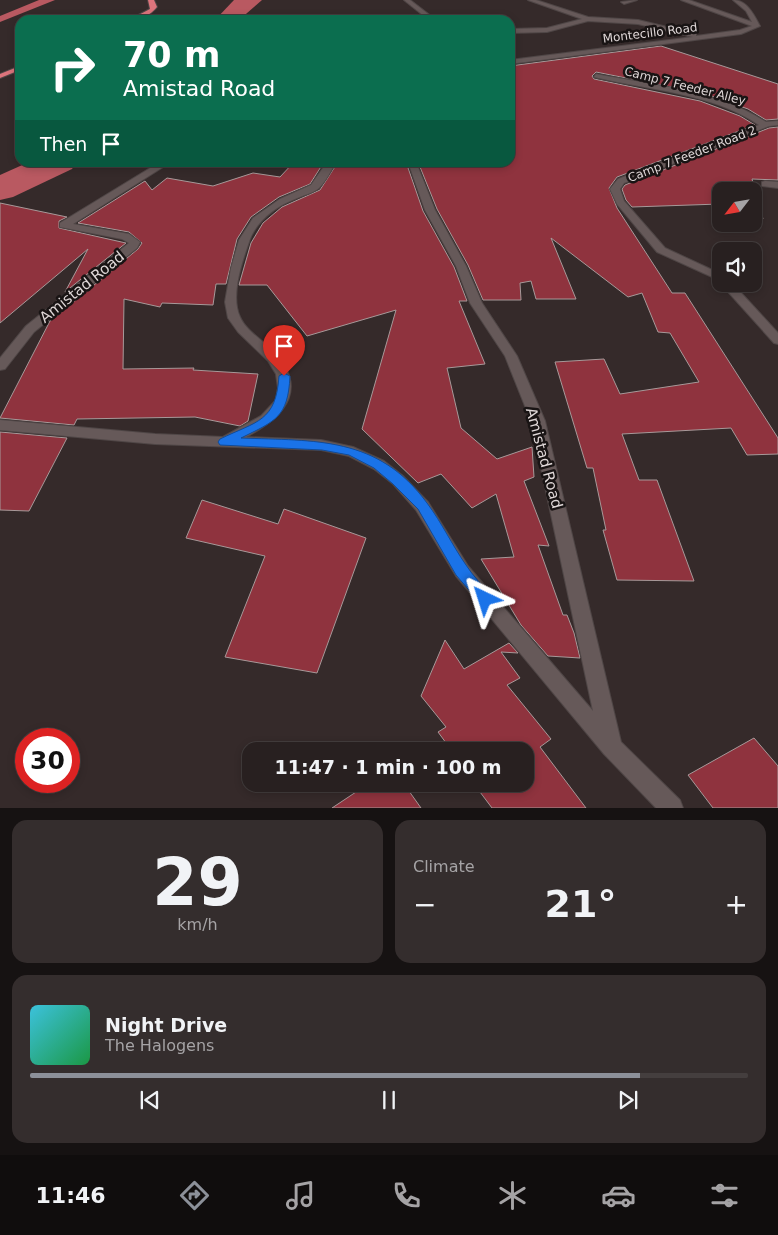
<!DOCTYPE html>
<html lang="en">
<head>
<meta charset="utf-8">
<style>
  :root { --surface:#282020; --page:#342d2d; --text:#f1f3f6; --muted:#a5a3a5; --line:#443e3e; --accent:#8c9099 }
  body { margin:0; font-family:"DejaVu Sans",sans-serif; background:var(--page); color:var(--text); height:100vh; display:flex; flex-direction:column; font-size:19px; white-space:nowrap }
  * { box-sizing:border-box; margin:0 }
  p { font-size:16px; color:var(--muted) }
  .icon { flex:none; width:28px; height:28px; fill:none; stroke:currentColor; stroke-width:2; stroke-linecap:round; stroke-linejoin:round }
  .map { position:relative; height:808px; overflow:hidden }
  .sheet { display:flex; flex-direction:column; gap:12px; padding:12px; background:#161212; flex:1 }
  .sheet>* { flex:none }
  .hud { position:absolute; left:15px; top:15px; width:500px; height:152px; border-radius:15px; box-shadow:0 2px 8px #0003,0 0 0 1px var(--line); background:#0b6e4f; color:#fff; overflow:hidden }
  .needle { width:32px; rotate:239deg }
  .controls { position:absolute; left:712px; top:182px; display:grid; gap:10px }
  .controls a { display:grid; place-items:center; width:50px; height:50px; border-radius:10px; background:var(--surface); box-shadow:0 2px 8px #0003,0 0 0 1px var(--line); font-size:25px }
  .speed { position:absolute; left:15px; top:728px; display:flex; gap:10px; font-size:25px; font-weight:700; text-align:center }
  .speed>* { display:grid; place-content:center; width:65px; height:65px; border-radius:50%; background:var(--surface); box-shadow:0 2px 8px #0003,0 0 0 1px var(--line); line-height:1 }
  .speed .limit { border:8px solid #d22; background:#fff; color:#111 }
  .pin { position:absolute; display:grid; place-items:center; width:42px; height:42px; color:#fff; margin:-51px -21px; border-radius:50% 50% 50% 0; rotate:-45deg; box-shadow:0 0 5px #0007 }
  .pin .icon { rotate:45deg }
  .me { position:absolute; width:55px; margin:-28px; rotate:319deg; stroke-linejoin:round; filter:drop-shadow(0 0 4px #0008) }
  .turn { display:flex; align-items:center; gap:18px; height:105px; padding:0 25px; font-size:22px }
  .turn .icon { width:65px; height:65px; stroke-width:2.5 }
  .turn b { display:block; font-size:35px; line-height:42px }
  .then { display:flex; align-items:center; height:48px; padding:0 25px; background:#0003; gap:10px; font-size:19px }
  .big { font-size:38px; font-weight:700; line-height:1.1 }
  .sheet .card { flex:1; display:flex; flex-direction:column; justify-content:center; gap:8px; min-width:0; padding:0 18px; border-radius:15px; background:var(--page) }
  .sheet .dial { align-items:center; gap:0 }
  .dial b { font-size:65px; line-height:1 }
  .song { display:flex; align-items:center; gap:15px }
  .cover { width:60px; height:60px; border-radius:8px; background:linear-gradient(135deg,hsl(190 70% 55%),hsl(140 70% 35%)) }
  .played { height:5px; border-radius:2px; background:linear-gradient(90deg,var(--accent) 85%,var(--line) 85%) }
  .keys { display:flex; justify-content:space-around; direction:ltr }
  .heat { display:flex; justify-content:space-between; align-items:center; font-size:28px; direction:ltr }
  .sheet .tiles { flex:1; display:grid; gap:12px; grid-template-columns:1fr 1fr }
  .card:last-child { grid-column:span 2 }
  .trip { position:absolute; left:242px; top:742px; width:292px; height:50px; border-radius:15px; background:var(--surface); box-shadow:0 2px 8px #0003,0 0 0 1px var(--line); font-weight:700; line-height:50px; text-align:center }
  .tabs { display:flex; height:80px; justify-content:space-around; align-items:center; background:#100d0d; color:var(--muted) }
  .tabs .icon { width:35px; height:35px }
  .tabs .current { color:var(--accent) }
  .tabs b { font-size:22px; color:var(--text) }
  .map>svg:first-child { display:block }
</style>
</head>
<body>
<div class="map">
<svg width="778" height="808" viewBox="0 0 778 808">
  <rect width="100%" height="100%" fill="#352a2a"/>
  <polygon fill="#b95961" points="39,0 55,0 0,22 0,16"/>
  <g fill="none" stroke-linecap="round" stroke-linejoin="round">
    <g fill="#b95961" fill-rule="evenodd">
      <polygon points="234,0 262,0 239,20 215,20"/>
      <polygon points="29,162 77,162 72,169 13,197 0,200 0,175"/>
    </g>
  </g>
  <g fill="#8f333e" stroke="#a79999">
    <polygon points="661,46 778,84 778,119 766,120 748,109 706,94 596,72 592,76 594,79 700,101 740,116 755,125 617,177 609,188 617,208 672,293 685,293 778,438 778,454 747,455 731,428 622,434 639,480 657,480 694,581 617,580 603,530 606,530 593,468 587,468 555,362 604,359 620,394 699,382 670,333 658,332 642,293 628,297 551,238 576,299 536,299 531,281 520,283 521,300 483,300 468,265 437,209 418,162 510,162 510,66"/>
    <polygon points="778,127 778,180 752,179 763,219 754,218 754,191 721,191 721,209 720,204 632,207 626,200 622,189 625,185 769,128"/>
    <polygon points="294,162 324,162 310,184 279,197 251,217 237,239 226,284 216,284 213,305 162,303 160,307 124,299 123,369 194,368 193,370 258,374 248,421 240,426 195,417 77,419 74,425 0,418 50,321 138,249 142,243 129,232 78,223 145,181 152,190 167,178 213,186 253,173 280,177"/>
    <polygon points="338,162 406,162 423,211 454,267 467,301 459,301 485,364 447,368 461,428 497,459 532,447 534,477 524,481 549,546 538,545 563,615 567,615 574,633 580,658 548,656 521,625 481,559 514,557 496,494 472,508 441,474 418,483 362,429 396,310 307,336 267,285 239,285 251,243 263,223 282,207 320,190"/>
    <polygon points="0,203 67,217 59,221 59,228 126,243 65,292 88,249 0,323"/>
    <polygon points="0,432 67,438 29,511 0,510"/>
    <polygon points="202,500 278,524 284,509 366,538 317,673 225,657 265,556 186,538"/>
    <polygon points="445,640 464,669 509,643 518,653 501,652 520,678 507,685 551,739 540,747 586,808 492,808 474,784 526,784 526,751 452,751 438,732 446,727 421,696"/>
    <polygon points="754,738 778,766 778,808 713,808 688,775"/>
    <polygon points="368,784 404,784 421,808 332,808"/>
  </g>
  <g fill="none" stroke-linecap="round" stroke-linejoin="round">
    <defs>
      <g id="minor">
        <polygon points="404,0 410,0 436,20 429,20"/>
        <path d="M528 0H536L588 17 638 20 696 34V36L740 30 752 26 681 0H689L752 22 746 11 733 0C747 0 754 15 760 26L741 34 510 64V60L693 37 638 24 588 21 547 32 510 33V29L547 28 582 19Z"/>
        <polygon points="637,0 624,4 621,2"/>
        <path d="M596 74C652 85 717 90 766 122L778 121V125L769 126 624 183 620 189 624 201 665 248 721 274V281L657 252 617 204 610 189 618 179 759 125C712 93 648 90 594 77Z"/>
        <polygon points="160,162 171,162 73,224 129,234 140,242 137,248 34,332 5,369 0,370 0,358 26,326 129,243 122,239 60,227 60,223"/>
        <polygon points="230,162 245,162 241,165"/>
        <path d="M327 162H336C331 171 326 181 319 188 312 194 303 195 295 199 276 206 255 222 249 242 242 262 230 296 240 317 245 329 259 338 269 347 310 386 288 415 246 437L321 440 353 447 384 461 403 476 428 502 468 566 593 711 531 421 505 356 470 303 456 266 425 210 408 162H416L435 210 466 266 482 303 517 356 545 421 621 742 680 800 683 808H656L604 754 456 576 416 510 393 484 374 469 349 456 321 450 155 444 0 430V420L155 434 223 437 261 416 276 400 278 388 276 374 268 361 238 332 228 318 225 302 231 268 239 240 253 218 280 199 311 185Z"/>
        <polygon points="765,181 778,182 778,188 762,186 762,182"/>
        <polygon points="721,284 733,284 778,333 778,344 774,343"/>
      </g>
      <g id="trunk">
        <path d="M148 0H154L157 7C151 15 139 20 129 20L150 9Z"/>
        <polygon points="20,66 20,70 0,78 0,74"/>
      </g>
    </defs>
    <use href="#minor" stroke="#4f4646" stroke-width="2"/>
    <use href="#trunk" stroke="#4f4646" stroke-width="2"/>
    <use href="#minor" fill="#665959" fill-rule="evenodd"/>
    <use href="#trunk" fill="#dd747c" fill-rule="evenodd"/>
  </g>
  <path fill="#1a73e8" stroke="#114b97" d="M284 373 290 376C288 418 275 421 241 438 316 441 378 436 427 503 442 523 452 545 466 565 473 576 482 585 490 594L493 599 490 603 485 605 480 603 456 575 418 509 393 484 374 468 349 455 322 450 220 445 218 442 220 439C257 421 276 422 279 376Z"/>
  <g text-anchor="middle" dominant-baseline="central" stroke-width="5" stroke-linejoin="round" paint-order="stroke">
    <g font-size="12" fill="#dfd7d7" stroke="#191414">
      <text transform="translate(650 33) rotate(-7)">Montecillo Road</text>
      <text transform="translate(685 86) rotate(14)">Camp 7 Feeder Alley</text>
      <text transform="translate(692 154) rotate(-21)">Camp 7 Feeder Road 2</text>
    </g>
    <g font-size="15" fill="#dfd7d7" stroke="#191414">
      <text transform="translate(82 287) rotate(-39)">Amistad Road</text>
      <text transform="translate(544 458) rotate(75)">Amistad Road</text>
    </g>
  </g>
</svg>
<div class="controls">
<a><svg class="needle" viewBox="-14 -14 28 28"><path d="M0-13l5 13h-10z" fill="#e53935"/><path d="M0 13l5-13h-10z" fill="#a5a3a5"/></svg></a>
<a><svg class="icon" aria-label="sound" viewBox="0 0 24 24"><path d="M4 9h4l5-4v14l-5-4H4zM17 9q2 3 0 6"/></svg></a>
</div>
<div class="speed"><div class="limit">30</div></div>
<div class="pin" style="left:284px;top:376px;background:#d93025"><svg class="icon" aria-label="arrive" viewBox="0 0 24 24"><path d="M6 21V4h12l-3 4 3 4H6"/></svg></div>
<svg class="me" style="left:485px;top:599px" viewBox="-20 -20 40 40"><path d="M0-17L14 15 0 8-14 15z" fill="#1a73e8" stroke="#fff" stroke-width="4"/></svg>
<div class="trip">11:47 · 1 min · 100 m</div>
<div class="hud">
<div class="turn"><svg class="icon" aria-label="right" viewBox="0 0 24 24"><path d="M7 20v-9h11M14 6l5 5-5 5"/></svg><div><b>70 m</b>Amistad Road</div></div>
<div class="then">Then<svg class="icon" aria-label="arrive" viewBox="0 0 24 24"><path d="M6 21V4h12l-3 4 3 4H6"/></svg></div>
</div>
</div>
<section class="sheet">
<div class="tiles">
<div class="card dial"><b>29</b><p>km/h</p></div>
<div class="card"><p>Climate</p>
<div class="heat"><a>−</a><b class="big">21°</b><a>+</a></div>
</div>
<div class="card">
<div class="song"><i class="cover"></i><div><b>Night Drive</b><p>The Halogens</p></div></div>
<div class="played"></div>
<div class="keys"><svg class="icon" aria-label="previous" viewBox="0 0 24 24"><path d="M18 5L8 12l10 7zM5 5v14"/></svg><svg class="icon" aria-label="pause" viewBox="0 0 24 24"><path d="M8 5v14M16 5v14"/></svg><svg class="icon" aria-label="next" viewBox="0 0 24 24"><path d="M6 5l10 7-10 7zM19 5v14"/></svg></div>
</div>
</div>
</section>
<nav class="tabs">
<b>11:46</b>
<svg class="icon current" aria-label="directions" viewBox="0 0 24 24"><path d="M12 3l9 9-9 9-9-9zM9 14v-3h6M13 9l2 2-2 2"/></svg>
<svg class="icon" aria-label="music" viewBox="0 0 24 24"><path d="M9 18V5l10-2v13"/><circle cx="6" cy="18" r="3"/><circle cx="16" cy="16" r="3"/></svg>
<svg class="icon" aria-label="phone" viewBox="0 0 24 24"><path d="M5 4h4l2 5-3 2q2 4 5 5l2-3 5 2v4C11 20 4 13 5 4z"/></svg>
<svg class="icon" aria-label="climate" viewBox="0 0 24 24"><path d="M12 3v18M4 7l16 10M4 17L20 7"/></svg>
<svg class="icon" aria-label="car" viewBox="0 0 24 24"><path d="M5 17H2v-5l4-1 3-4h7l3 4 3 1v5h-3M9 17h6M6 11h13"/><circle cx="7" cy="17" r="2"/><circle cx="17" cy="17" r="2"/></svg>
<svg class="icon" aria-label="filters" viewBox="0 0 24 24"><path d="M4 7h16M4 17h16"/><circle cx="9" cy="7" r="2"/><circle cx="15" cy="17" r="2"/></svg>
</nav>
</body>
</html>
